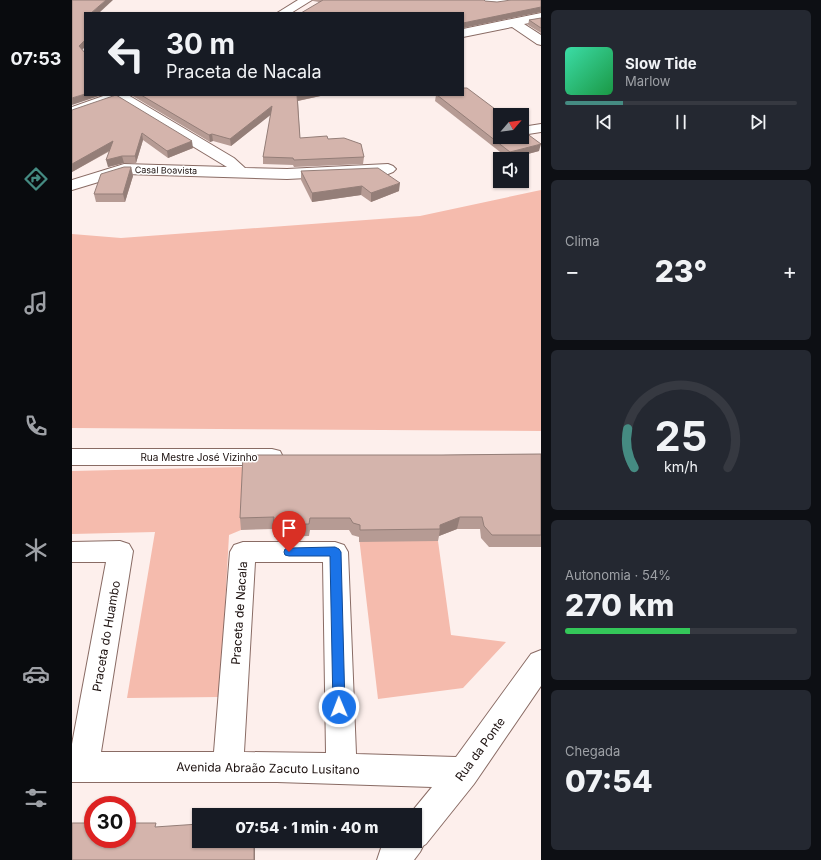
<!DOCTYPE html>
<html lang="pt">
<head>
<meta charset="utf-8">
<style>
  :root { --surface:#171b24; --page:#242831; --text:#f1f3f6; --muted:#9ea1a6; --line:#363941; --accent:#458b82 }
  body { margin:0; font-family:Inter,sans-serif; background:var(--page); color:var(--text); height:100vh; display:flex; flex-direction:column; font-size:15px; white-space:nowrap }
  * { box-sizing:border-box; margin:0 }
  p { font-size:13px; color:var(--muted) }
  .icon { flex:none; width:22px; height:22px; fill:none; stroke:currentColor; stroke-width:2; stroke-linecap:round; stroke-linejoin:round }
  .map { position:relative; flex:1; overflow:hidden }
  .sheet { display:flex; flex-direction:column; gap:10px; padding:10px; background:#0d0f14; width:280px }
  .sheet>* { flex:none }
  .hud { position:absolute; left:12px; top:12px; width:380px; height:84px; border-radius:0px; box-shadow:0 1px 3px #0004; background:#171b24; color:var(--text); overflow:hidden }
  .needle { width:26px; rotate:62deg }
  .tools { position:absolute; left:421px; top:108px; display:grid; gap:8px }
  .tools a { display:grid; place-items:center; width:36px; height:36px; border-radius:0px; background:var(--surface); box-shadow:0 1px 3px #0004; font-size:20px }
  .speed { position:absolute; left:12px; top:796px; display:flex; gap:8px; font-size:20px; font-weight:700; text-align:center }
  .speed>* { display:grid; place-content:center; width:52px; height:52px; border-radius:50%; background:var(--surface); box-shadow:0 1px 3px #0004; line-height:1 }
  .speed .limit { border:6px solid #d22; background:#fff; color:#111 }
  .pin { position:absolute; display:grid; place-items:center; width:34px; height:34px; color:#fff; margin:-41px -17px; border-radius:50% 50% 50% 0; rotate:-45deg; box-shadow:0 0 4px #0007 }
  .pin .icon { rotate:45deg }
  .me { position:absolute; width:44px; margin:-22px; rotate:359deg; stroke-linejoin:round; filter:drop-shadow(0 0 3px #0008) }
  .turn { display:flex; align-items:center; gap:14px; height:84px; padding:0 16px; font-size:18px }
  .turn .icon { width:52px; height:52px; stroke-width:2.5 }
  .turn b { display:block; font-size:28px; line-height:34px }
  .big { font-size:30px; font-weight:800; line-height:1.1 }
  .sheet .card { flex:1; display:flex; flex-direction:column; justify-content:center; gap:6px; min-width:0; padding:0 14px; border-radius:6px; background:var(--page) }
  .sheet .dial { align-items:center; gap:0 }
  .dial svg { height:104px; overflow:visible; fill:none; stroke:var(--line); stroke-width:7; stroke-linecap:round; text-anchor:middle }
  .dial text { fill:var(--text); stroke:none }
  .song { display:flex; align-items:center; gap:12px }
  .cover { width:48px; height:48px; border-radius:6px; background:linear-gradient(135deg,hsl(160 70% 55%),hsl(140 70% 35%)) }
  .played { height:4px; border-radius:2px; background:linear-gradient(90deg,var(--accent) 25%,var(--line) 25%) }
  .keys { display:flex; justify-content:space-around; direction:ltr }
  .heat { display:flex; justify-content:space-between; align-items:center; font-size:22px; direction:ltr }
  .charge { height:6px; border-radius:3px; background:linear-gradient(90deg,#34c759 54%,var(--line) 0) }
  .trip { position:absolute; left:120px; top:808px; width:230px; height:40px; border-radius:0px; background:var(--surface); box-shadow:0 1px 3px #0004; font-weight:800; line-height:40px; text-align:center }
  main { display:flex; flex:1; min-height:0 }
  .tab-bar { display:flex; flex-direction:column; width:72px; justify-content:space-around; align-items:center; background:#090b0e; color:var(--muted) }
  .tab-bar .icon { width:28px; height:28px }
  .tab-bar .current { color:var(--accent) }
  .tab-bar b { font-size:18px; color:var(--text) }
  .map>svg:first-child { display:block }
</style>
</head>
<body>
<main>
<nav class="tab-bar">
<b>07:53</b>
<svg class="icon current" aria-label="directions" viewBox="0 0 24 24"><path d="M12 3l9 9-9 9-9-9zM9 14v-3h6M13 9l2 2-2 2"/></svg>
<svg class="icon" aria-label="music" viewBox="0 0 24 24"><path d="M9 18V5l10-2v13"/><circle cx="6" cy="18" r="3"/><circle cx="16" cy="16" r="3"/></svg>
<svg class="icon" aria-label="phone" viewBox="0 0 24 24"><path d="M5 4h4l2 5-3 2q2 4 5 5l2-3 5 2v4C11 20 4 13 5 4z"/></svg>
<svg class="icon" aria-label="climate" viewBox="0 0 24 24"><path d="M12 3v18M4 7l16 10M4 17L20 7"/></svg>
<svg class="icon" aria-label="car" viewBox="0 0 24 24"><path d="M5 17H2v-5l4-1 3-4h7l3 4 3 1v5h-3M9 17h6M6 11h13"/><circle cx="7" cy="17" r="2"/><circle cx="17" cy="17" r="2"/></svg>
<svg class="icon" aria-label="filters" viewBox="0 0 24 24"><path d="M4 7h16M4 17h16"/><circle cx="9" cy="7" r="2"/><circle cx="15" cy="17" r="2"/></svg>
</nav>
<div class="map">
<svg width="469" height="860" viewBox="0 0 469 860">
  <rect width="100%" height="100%" fill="#fdefec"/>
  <g fill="#f5bbad">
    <polygon points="469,190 469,431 0,428 0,234 49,238 348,216"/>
    <polygon points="172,467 169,530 157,535 148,697 55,698 83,532 0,534 0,471"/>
    <polygon points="287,537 366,541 379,635 434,642 391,688 306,699"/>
  </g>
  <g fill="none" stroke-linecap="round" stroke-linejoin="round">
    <defs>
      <g id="street">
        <path d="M413 0H443C438 6 420 6 413 4L411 2Z"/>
        <polygon points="469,13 469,21 452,24 469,35 469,45 465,44 440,27 391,37 391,29"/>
        <polygon points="39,95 56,95 162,158 173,168 215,169 316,164 321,166 324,169 321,172 316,174 215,179 53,174 0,190 0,180 52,164 155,167 41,98"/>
        <polygon points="469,124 469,132 450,135 450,127"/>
        <polygon points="0,449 200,449 208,451 211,457 208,463 200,465 0,465"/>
        <path d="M48 541 57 544 61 551 29 752H142L158 552 162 545 171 542H263L272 545 276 552 284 754 384 757 459 654 469 650V686L402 784 354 844 351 846 348 852 342 860H305L309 848 316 841H343V815H337L360 787 205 782H0V744L34 562H0V542ZM183 562H251L254 753 172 752Z"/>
      </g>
      <g id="secondary">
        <polygon points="226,0 240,0 219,13 205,13"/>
        <polygon points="34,95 54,95 52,98 0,116 0,107"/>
      </g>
    </defs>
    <use href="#street" stroke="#896b64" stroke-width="2"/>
    <use href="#secondary" stroke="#896b64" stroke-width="2"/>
    <use href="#street" fill="#fff" fill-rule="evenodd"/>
    <use href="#secondary" fill="#fff" fill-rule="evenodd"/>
  </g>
  <g fill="#b69b94">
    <polygon points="241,0 412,0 413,1 425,2 469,0 469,12 391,28 391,13 247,2 241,1"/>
    <polygon points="469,18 469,33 456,25 457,20"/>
    <polygon points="59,95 253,95 226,101 228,138 256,139 292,157 291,164 222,167 221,165 191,164 191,157 199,114 159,146 141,141 138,142"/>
    <polygon points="364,95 391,95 467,151 437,159 363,101"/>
    <polygon points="0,110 121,148 96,158 71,140 64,163 52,163 36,167 38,151 0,172"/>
    <polygon points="59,167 61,176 53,202 24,202 22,194"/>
    <polygon points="229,171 327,191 299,202 289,195 240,202 229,180"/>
    <polygon points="469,454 469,547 417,547 409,538 408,529 385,529 367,536 366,541 287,542 287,537 280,535 277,530 238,530 237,536 202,537 202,529 169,530 168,518 370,455"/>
  </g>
  <g fill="#947e78">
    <polygon points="34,0 41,0 27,13 19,13"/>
    <polygon points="469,7 469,12 391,28 391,23"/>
    <polygon points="13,40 13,47 8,52 7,46"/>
    <polygon points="13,94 13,95 30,95 0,105 0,98"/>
    <polygon points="225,95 253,95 225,101"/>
    <polygon points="200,106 201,113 159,146 158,139"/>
    <polygon points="70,133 71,140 64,163 63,156"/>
    <polygon points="140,134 141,141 138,142 137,135"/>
    <polygon points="41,141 42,148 0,172 0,164"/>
    <polygon points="120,141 121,148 96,158 95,151"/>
    <polygon points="469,144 467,151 437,159 438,152"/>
    <polygon points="50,156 52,163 36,167 34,160"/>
    <polygon points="59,167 61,176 53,202 51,194"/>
    <polygon points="328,183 327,191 299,202 299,193"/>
    <polygon points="290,186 289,195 240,202 240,193"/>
    <polygon points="388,517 385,529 367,536 368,529 368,525"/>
    <rect x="182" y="841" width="1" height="19"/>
  </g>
  <g fill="#d4b4ac" stroke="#947e78">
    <polygon points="0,0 34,0 19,13 13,13 13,40 7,46 13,53 13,94 0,98"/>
    <polygon points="251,0 412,0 413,1 425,2 439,0 469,0 469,7 391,23 391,13 229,13"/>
    <polygon points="469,18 469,28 457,20"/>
    <polygon points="391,88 395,88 431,115 428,115 428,137 450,137 450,130 469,144 438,152 365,95 391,95"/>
    <polygon points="44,95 120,141 95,151 70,133 63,156 50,156 34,160 41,141 0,164 0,110"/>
    <polygon points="69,95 225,95 228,138 255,136 256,139 272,138 289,144 292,157 222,160 221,158 191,157 200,106 158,139 140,134 137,135"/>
    <polygon points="52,167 59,167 51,194 22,194 29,174"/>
    <polygon points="306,168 328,183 299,193 290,186 240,193 229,171"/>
    <polygon points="469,454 469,535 420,535 412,526 410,517 388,517 368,525 368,529 288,530 288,525 281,523 278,518 238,518 237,524 201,525 202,517 168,518 171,455 370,455"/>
    <polygon points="0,823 21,823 21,839 55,839 55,823 84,823 83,827 127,824 127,841 182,841 182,860 0,860"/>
  </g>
  <polygon fill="#1a73e8" stroke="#114b97" points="263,547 267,549 269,552 273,707 271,711 267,712 263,711 261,707 258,556 217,556 213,555 212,552 213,549 217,548"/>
  <g text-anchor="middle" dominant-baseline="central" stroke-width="3" stroke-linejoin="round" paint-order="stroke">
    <g font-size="9" fill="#190e0c" stroke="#fff">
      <text transform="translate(94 170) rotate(1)">Casal Boavista</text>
    </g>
    <g font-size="10" fill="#190e0c" stroke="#fff">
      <text x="127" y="457">Rua Mestre José Vizinho</text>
    </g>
    <g font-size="12" fill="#190e0c" stroke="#fff">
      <text transform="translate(167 613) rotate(-86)">Praceta de Nacala</text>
      <text transform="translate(34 636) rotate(-80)">Praceta do Huambo</text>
      <text transform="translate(408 749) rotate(-54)">Rua da Ponte</text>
      <text transform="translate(196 768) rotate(1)">Avenida Abraão Zacuto Lusitano</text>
    </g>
  </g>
</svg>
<div class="tools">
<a><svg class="needle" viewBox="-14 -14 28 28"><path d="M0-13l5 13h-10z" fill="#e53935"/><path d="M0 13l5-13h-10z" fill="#9ea1a6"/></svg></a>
<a><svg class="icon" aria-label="sound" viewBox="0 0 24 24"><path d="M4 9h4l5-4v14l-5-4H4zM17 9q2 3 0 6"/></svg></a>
</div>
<div class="speed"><div class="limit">30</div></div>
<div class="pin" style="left:217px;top:552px;background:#d93025"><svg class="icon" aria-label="arrive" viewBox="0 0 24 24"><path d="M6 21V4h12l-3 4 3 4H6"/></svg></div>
<svg class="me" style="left:267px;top:707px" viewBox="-20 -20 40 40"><circle r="17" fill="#1a73e8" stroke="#fff" stroke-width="3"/><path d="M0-11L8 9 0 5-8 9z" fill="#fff"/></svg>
<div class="trip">07:54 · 1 min · 40 m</div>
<div class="hud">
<div class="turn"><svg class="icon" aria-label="left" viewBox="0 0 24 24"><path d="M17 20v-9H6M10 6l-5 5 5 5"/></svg><div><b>30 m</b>Praceta de Nacala</div></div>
</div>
</div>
<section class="sheet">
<div class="card">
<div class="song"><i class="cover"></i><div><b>Slow Tide</b><p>Marlow</p></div></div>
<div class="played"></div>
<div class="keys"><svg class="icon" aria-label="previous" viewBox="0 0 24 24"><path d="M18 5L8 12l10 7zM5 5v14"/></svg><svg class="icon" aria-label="pause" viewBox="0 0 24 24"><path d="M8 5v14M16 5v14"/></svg><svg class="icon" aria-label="next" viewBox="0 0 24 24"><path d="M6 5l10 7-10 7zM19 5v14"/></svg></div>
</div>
<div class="card"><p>Clima</p>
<div class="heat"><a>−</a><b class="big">23°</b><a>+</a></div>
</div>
<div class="card dial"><svg viewBox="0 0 100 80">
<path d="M14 69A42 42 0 1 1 86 69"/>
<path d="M14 69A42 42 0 0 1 9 39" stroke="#458b82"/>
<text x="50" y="56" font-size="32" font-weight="700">25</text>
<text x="50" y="72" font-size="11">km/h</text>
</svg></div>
<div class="card"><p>Autonomia · 54%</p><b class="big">270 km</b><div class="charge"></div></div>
<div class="card"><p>Chegada</p><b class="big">07:54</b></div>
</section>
</main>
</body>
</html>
